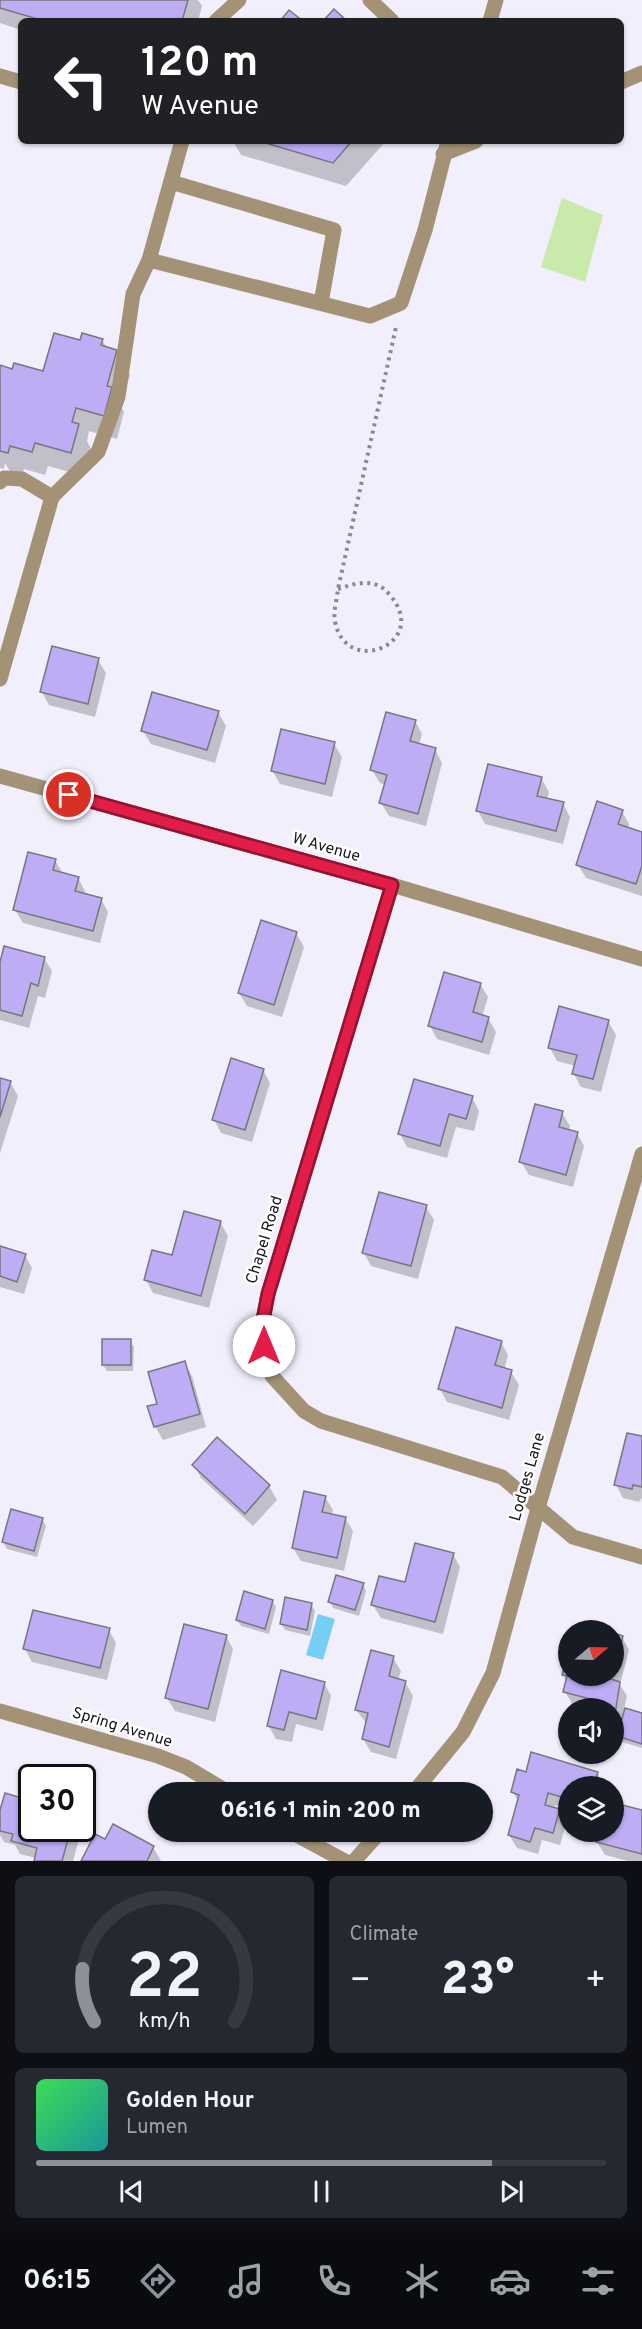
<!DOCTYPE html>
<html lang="en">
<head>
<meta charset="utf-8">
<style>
  :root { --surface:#171b24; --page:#242831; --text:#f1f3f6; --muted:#9ea1a6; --line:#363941; --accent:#8c9099 }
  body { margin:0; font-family:Overpass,sans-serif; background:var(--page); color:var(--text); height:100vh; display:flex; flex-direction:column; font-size:22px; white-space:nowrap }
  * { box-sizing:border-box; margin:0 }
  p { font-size:20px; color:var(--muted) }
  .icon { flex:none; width:33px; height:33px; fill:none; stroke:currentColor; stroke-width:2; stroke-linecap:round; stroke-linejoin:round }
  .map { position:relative; height:1861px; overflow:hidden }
  .panel { display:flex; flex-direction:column; gap:15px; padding:15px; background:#0d0f14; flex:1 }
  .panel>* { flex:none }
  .guide { position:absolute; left:18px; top:18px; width:606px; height:126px; border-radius:9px; box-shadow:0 2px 4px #0004; background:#202124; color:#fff; overflow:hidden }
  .needle { width:39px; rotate:71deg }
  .fabs { position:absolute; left:558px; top:1620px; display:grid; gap:12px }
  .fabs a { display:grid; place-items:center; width:66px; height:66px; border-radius:50%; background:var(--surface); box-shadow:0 2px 4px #0004; font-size:30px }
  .speed { position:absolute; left:18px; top:1764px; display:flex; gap:12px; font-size:30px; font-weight:700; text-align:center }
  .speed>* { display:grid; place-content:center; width:78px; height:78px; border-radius:50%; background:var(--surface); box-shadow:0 2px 4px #0004; line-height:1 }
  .speed .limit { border:3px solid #111; border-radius:9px; background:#fff; color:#111 }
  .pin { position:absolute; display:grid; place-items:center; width:51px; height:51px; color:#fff; margin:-26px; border:3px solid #fff; border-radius:50%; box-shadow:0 2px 6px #0007 }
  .me { position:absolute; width:66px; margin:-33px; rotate:0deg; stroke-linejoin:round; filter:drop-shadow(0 0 4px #0008) }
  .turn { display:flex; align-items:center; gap:21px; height:126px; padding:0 24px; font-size:27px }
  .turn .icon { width:78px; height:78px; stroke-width:2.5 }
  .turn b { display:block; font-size:42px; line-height:51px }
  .big { font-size:45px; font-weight:800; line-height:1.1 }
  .panel .card { flex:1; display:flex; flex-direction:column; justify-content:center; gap:9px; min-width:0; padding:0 21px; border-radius:9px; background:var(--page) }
  .panel .dial { align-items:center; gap:0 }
  .dial svg { height:156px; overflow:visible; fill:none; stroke:var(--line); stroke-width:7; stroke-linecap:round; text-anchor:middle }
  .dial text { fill:var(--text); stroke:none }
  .song { display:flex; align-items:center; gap:18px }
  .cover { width:72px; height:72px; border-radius:9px; background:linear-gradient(135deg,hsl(130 70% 55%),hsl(180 70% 35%)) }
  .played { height:6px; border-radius:3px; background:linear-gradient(90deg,var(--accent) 80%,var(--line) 80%) }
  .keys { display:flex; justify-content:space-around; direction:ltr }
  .heat { display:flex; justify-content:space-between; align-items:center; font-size:33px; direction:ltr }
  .panel .tiles { flex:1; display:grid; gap:15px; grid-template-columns:1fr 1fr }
  .card:last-child { grid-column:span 2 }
  .trip { position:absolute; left:148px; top:1782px; width:345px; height:60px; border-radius:30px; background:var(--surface); box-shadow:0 2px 4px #0004; font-weight:800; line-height:60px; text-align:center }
  .menu { display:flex; height:96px; justify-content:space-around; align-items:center; background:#090b0e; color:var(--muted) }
  .menu .icon { width:42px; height:42px }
  .menu .current { color:var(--accent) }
  .menu b { font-size:27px; color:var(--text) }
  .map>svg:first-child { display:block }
</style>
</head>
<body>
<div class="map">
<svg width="642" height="1861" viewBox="0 0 642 1861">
  <rect width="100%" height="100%" fill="#f2effc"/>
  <polygon fill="#c9eaaa" points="562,198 603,215 585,282 541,267"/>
  <polygon fill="#76cef5" points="318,1614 335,1619 323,1660 306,1655"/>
  <g fill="#0003">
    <polygon points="0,0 198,0 202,6 198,21 21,21 21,30 0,23"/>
    <polygon points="233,141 386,141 346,186 241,155"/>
    <polygon points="102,340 107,348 116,351 130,375 121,406 124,412 117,439 89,431 87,441 91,449 84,476 48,466 45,475 24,469 22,476 11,473 5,463 4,469 0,468 0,370 44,373 81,342"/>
    <polygon points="98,660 106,673 95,717 49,705 42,692"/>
    <polygon points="218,712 226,726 215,763 151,744 143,731"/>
    <polygon points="415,721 422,734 419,745 435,749 442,763 426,826 389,816 381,803 386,785 380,783 372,770"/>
    <polygon points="334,744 342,757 332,797 280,784 272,770"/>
    <polygon points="541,778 549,792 547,800 563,804 570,817 563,844 485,824 478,811"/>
    <polygon points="622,811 629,824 628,829 642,834 642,896 586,878 578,865"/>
    <polygon points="55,860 63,874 78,878 85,891 84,895 101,899 108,912 100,943 23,923 15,910"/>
    <polygon points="296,933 304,947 282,1017 247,1006 239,993"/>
    <polygon points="44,958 52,971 45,998 38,996 29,1028 0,1020 0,968"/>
    <polygon points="480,984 488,997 482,1017 488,1018 496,1032 489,1055 437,1039 430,1026"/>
    <polygon points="608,1021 616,1035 601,1092 581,1087 574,1074 576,1066 557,1061 550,1048"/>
    <polygon points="263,1070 270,1083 252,1142 221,1133 214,1119"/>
    <polygon points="0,1079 10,1082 18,1096 0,1153"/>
    <polygon points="472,1097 479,1111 474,1131 456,1127 447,1158 407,1147 400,1134"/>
    <polygon points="562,1113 570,1126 569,1131 577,1133 584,1146 573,1187 529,1175 521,1162"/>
    <polygon points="426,1207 434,1220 418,1279 371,1266 364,1253"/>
    <polygon points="220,1222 228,1236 209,1308 153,1293 146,1280"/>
    <polygon points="0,1248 25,1255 32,1268 24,1294 0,1287"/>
    <polygon points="130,1341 134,1347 133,1371 107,1371 103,1365"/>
    <polygon points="501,1342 508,1355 504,1370 511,1372 519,1385 509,1420 447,1402 440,1389"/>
    <polygon points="184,1363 192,1376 206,1427 163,1440 155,1426 159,1405"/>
    <polygon points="642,1438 642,1498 639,1502 623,1498 616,1485"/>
    <polygon points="217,1439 269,1486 277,1500 253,1526 201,1478 194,1465"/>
    <polygon points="325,1497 333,1510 331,1515 345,1518 353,1531 344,1571 301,1561 293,1548"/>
    <polygon points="42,1519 46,1526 37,1557 7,1549 3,1542"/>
    <polygon points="453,1554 460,1567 443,1634 381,1618 373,1605"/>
    <polygon points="363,1584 366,1591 359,1616 333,1608 330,1602"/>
    <polygon points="272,1601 276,1607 269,1634 241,1626 237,1620"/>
    <polygon points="311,1604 315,1611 310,1636 285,1630 281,1624"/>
    <polygon points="581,1627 596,1630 580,1630"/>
    <polygon points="109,1630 116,1643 107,1680 32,1662 25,1649"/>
    <polygon points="614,1635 622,1637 629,1650 620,1685 627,1696 624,1709 642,1714 642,1748 622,1742 619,1737 615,1754 613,1754 614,1708 586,1708 573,1705 565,1692 567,1682 563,1675 568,1654 568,1676 614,1676"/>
    <polygon points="226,1636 233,1649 215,1722 175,1711 167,1698"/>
    <polygon points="393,1658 401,1671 398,1680 405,1682 413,1696 396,1759 371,1752 363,1739 367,1724 356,1710"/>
    <polygon points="324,1683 331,1696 323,1731 296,1724 292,1742 276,1739 268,1725"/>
    <polygon points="527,1773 597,1773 605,1786 568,1786 568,1809 555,1805 554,1809 559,1810 566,1824 560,1845 542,1840 538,1854 517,1848 509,1835 519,1803 513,1792"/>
    <polygon points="614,1805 642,1812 642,1861 628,1861 605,1855 597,1842 600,1832 614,1832"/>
    <polygon points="0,1816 32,1828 82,1828 73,1861 35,1861 36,1858 20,1854 15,1845 4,1842 0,1835"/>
    <polygon points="113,1826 153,1847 161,1861 83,1861 106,1841"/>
  </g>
  <g fill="#beadf5" stroke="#787681" stroke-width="1.5">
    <polygon points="0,0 188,0 182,21 44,21 0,8"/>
    <polygon points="334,9 347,21 323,21"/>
    <polygon points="289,10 303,21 280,21"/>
    <polygon points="259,141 352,141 333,163"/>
    <polygon points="54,333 80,340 82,333 103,339 101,345 117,350 107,386 112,387 104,416 76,408 72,422 79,424 71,453 35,443 32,452 10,446 8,453 0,451 0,365 12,369 14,363 43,371"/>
    <polygon points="52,646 99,658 88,704 40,692"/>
    <polygon points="152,692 219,711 207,750 141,731"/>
    <polygon points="386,712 416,720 410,741 436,748 418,814 379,803 387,775 370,770"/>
    <polygon points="281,729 335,742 325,784 271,771"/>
    <polygon points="488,764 542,777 537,796 564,802 556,831 476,811"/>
    <polygon points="597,801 623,810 618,824 642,832 642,866 636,884 576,865"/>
    <polygon points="28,852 56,859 53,870 79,877 75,891 102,898 93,931 13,910"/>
    <polygon points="261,920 297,932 274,1005 238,993"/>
    <polygon points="4,946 45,957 38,986 31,983 22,1016 0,1010 0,962"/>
    <polygon points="444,972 481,983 473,1012 489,1017 482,1042 428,1026"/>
    <polygon points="559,1006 609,1020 593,1079 572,1074 577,1055 548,1048"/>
    <polygon points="231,1058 264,1069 245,1130 212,1120"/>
    <polygon points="0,1078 11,1081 0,1117"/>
    <polygon points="414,1079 473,1096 466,1119 449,1114 440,1146 398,1134"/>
    <polygon points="535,1104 563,1111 559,1127 578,1132 566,1175 519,1162"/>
    <polygon points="379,1192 427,1205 411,1266 362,1253"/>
    <polygon points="184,1211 221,1221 201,1296 144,1280 152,1250 172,1255"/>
    <polygon points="0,1246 26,1254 17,1282 0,1276"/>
    <polygon points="456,1327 502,1341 495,1365 512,1370 502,1408 438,1389"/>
    <rect x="102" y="1339" width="29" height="26"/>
    <polygon points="185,1361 200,1414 154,1427 147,1406 157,1404 148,1372"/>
    <polygon points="627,1433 642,1436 642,1487 633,1485 632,1489 614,1485"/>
    <polygon points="217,1437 270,1485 245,1514 192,1465"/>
    <polygon points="304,1491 326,1496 322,1512 346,1517 337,1558 292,1548"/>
    <polygon points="11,1509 43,1518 34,1551 2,1542"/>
    <polygon points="415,1543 454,1553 435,1622 371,1605 379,1576 405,1582"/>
    <polygon points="336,1575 364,1583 355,1610 328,1602"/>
    <polygon points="244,1591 273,1600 265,1629 236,1620"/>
    <polygon points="285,1597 312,1603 307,1630 280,1624"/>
    <polygon points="33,1610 110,1628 100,1668 23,1649"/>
    <polygon points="184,1624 227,1635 208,1709 165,1698"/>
    <polygon points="614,1633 623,1636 614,1671"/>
    <polygon points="371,1650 394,1656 389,1676 406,1681 389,1747 362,1739 368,1713 355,1710"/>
    <polygon points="568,1651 568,1676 612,1676 611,1679 620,1682 614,1721 614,1708 604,1708 606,1703 563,1692 567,1676 562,1675"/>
    <polygon points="281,1670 325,1682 316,1719 289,1712 284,1730 267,1726"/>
    <polygon points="625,1708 642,1713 642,1744 617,1736"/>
    <polygon points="531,1752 598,1772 594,1786 568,1786 568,1799 548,1793 545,1805 560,1809 553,1833 535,1828 530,1842 508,1835 519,1795 511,1792 517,1769 526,1772"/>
    <polygon points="5,1793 32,1801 32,1828 71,1828 62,1861 34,1861 37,1848 11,1841 13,1834 0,1831 0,1810"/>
    <polygon points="614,1803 642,1810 642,1854 596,1842 598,1832 614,1832"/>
    <polygon points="113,1824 154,1846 147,1861 81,1861 95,1834 105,1839"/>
  </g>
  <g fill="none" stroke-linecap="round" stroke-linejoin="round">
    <path stroke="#8a8891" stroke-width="4" stroke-dasharray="3 4.5" stroke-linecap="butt" d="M338 589C356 583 375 577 389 594 433 643 345 679 335 621 333 612 337 599 338 589L396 327"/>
    <g stroke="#a39275" stroke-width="15">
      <polyline points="216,21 239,0"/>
      <polyline points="490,21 496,0"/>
      <polyline points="0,76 21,82"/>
      <polyline points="621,82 642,73"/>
      <polyline points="443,154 476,141"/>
      <polyline points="171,182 334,230 321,303"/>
      <polyline points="149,260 182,141"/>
      <polyline points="0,482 4,478 22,479 52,497"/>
      <polyline points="0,679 52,497 98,452 118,397 133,294 149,260 370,316 401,303 425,230"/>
    </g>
    <g stroke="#a39275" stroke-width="15">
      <polyline points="370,0 392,21"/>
      <polyline points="425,230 448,141"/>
      <polyline points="0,776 392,885 642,959"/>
      <polyline points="392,885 268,1294 263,1320 264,1345 272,1376 304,1411 321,1421 502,1477 573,1537 642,1557"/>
      <polyline points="0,1711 158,1756 186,1767 228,1792"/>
      <polyline points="414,1792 463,1732 493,1673 538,1508 642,1154"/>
      <polyline points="291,1832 345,1861"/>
      <polyline points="354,1861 380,1832"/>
    </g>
  </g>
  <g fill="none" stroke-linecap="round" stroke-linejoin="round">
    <defs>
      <polyline id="route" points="69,795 392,885 268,1294 263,1320 264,1346"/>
    </defs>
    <use href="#route" stroke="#92132f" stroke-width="15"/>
    <use href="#route" stroke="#e11d48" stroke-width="10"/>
  </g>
  <g text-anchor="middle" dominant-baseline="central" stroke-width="5" stroke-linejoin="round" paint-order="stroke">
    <g font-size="16" fill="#18181c" stroke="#fff">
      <text transform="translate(326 848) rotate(16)">W Avenue</text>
      <text transform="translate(265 1240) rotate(-73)">Chapel Road</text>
      <text transform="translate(528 1477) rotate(-74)">Lodges Lane</text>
      <text transform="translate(122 1728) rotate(17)">Spring Avenue</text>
    </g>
  </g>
</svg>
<div class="fabs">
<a><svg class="needle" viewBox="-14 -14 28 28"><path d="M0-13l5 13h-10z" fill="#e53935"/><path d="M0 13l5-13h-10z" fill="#9ea1a6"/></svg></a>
<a><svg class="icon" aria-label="sound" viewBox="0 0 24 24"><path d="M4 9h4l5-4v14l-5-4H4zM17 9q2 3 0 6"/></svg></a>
<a><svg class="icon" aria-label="layers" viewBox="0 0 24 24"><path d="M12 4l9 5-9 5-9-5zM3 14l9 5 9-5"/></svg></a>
</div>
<div class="speed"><div class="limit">30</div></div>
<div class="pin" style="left:69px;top:795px;background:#d93025"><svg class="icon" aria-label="arrive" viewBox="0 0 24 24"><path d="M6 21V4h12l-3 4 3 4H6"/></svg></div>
<svg class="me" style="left:264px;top:1346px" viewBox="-20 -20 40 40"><circle r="19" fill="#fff"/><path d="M0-13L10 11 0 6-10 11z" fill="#e11d48"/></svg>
<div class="trip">06:16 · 1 min · 200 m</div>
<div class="guide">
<div class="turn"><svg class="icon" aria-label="left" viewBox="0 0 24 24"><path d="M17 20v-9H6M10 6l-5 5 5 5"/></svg><div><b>120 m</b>W Avenue</div></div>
</div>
</div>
<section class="panel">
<div class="tiles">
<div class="card dial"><svg viewBox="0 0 100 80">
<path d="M14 69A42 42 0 1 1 86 69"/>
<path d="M14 69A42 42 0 0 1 8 42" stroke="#8c9099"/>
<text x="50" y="56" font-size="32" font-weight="700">22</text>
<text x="50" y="72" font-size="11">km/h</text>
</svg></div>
<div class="card"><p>Climate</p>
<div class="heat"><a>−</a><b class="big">23°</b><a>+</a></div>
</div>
<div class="card">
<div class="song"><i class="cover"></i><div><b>Golden Hour</b><p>Lumen</p></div></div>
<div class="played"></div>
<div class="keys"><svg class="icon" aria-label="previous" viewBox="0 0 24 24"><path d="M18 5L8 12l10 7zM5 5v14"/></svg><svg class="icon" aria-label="pause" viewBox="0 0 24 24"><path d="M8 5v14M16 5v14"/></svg><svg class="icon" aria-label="next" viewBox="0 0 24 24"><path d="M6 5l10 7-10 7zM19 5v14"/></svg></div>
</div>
</div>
</section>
<nav class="menu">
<b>06:15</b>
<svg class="icon current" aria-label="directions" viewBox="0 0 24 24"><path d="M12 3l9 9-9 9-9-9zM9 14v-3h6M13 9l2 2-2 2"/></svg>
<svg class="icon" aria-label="music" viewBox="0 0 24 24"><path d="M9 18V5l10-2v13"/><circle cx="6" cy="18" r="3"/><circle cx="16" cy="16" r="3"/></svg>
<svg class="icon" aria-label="phone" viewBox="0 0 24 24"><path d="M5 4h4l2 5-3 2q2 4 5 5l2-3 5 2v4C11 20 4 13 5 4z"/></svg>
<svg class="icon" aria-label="climate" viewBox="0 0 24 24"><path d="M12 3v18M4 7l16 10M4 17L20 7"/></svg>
<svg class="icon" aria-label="car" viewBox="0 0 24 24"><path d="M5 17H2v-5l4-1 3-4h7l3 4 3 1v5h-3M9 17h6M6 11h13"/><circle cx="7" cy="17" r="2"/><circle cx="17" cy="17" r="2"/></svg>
<svg class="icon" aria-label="filters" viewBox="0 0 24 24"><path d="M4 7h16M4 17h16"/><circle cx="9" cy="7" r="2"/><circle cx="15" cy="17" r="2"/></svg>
</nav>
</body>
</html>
